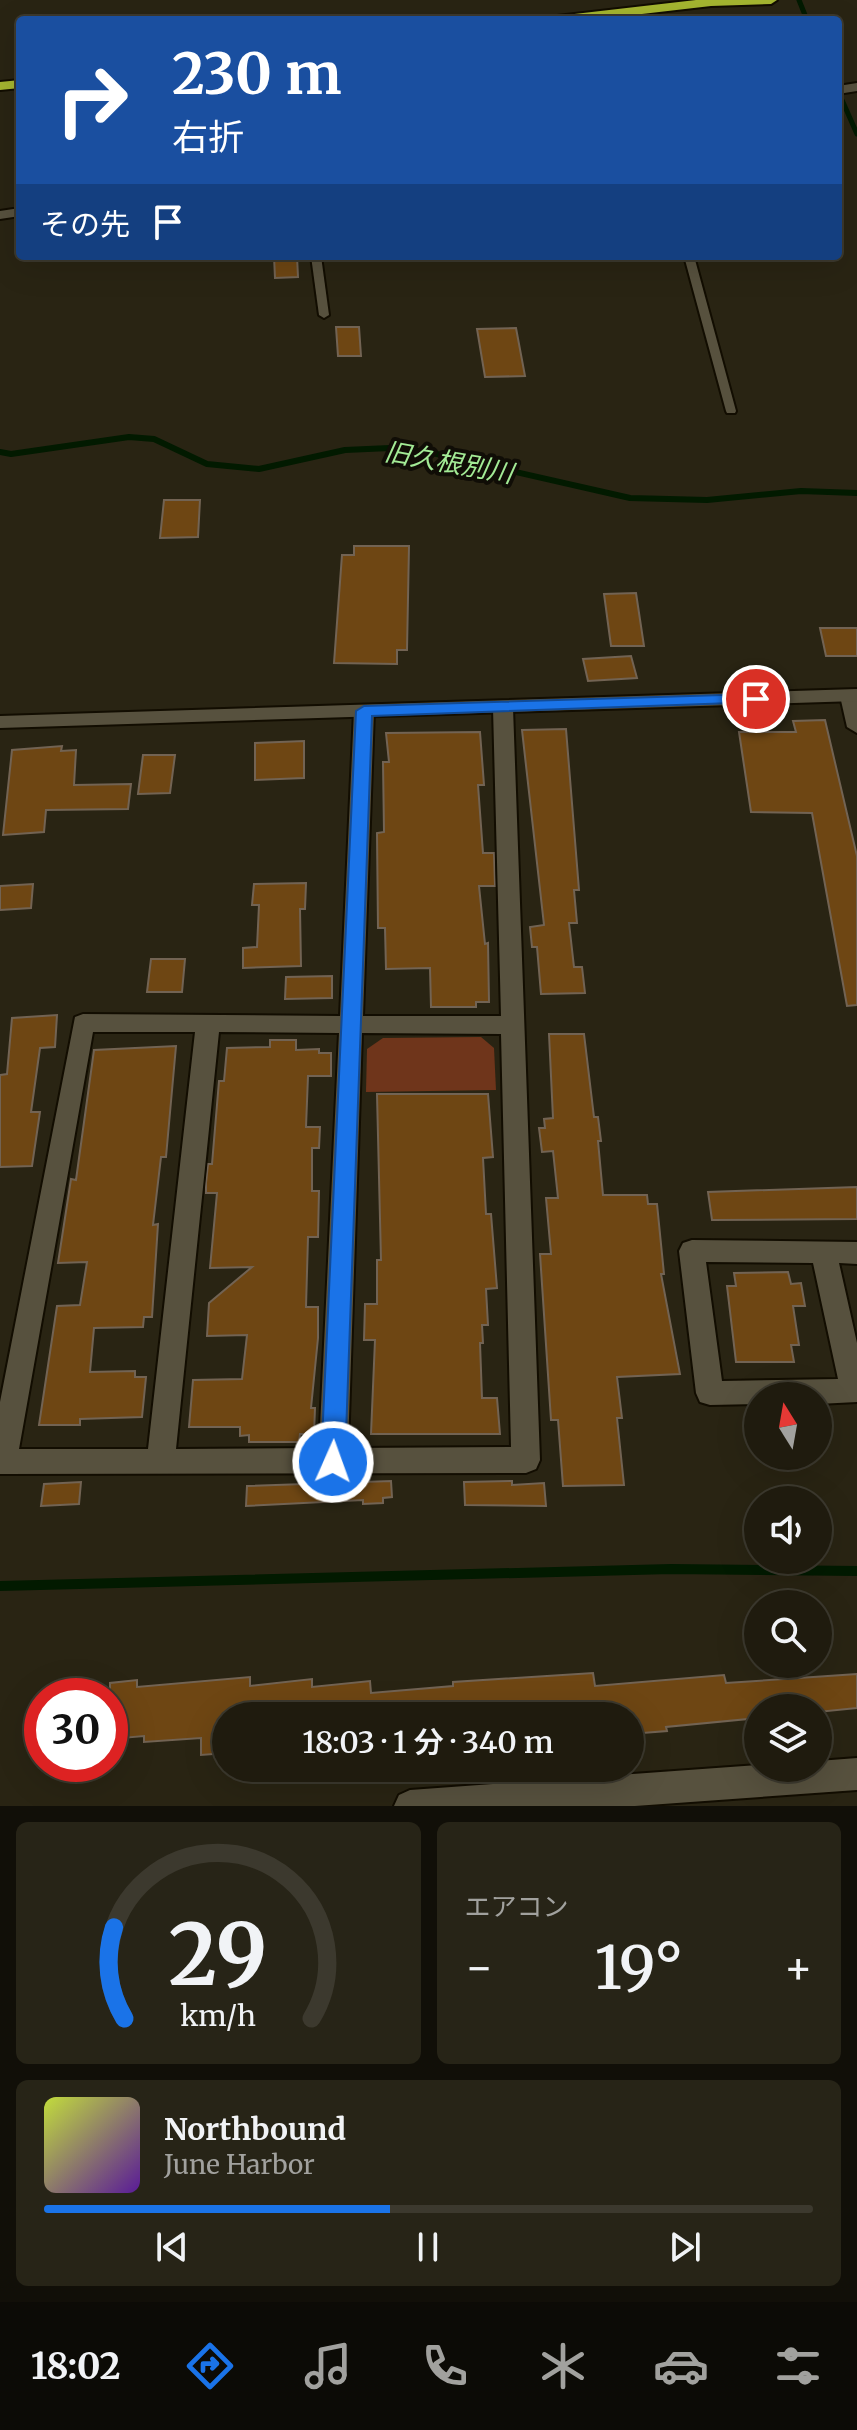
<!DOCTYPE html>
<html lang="ja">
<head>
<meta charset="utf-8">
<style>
  :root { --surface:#1f1b0e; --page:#272417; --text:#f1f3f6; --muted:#a1a19e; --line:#3c392e; --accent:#1a73e8 }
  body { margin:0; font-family:Merriweather,"Noto Sans JP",serif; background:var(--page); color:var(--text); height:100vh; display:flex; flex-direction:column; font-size:30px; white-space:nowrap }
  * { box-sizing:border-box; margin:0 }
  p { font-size:26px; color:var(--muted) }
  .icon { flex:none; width:44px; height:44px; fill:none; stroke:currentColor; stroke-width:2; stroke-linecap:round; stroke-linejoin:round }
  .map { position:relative; height:1806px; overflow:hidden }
  .drawer { display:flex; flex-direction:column; gap:16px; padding:16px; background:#110f08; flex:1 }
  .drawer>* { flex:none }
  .banner { position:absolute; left:16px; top:16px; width:826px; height:244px; border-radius:8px; box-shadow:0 8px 32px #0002,0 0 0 2px var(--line); background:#1a4fa0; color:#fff; overflow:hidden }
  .needle { width:52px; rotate:349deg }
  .buttons { position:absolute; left:744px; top:1382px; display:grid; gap:16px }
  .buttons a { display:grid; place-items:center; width:88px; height:88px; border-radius:50%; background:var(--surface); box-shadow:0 8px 32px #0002,0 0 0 2px var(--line); font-size:40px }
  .speed { position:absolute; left:24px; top:1678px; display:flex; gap:16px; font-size:40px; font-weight:700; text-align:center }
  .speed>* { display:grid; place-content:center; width:104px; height:104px; border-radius:50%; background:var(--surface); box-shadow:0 8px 32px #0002,0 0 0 2px var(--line); line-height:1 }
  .speed .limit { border:12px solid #d22; background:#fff; color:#111 }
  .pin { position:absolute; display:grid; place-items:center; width:68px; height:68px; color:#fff; margin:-34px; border:4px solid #fff; border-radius:50%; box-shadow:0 2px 8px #0007 }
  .me { position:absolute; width:88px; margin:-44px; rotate:2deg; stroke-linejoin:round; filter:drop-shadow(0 0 6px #0008) }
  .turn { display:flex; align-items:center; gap:28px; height:168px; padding:0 24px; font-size:36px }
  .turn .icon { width:104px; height:104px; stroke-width:2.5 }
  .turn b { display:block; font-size:56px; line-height:68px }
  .then { display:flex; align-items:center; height:76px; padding:0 24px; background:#0003; gap:16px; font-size:30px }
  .big { font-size:60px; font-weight:600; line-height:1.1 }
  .drawer .tile { flex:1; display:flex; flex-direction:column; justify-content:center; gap:12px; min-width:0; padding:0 28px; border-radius:12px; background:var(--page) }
  .drawer .dial { align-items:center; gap:0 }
  .dial svg { height:208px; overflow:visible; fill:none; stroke:var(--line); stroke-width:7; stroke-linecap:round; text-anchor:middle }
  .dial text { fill:var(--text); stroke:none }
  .song { display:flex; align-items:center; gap:24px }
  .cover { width:96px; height:96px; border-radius:12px; background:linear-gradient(135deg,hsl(70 70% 55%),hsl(270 70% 35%)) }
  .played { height:8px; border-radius:4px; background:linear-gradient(90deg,var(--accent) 45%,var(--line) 45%) }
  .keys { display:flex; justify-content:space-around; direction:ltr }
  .heat { display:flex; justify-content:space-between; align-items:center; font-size:44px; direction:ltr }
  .drawer .tiles { flex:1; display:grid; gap:16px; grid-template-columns:1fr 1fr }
  .tile:last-child { grid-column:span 2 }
  .trip { position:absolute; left:212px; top:1702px; width:432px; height:80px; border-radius:40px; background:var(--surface); box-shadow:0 8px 32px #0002,0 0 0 2px var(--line); font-weight:600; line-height:80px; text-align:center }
  .menu { display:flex; height:128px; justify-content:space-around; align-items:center; background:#0c0b06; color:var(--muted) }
  .menu .icon { width:56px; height:56px }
  .menu .current { color:var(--accent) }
  .menu b { font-size:36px; color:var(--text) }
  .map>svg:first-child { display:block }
</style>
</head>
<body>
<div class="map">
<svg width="857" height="1806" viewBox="0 0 857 1806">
  <rect width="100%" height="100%" fill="#292413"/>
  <polygon fill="#6f351b" points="481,1037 494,1048 496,1090 366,1092 367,1049 383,1038"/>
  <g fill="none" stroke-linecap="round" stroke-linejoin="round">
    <g stroke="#021a00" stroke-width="5">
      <polyline points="799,0 807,20"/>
      <polyline points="842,100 857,134"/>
    </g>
    <polyline stroke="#021a00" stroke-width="6" points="0,452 11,454 129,437 154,439 207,464 259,469 345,450 390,448 428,452 630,498 707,500 801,491 857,493"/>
    <polyline stroke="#021a00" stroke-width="10" points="0,1586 671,1569 857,1571"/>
  </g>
  <g fill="#6e4613" stroke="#726353" stroke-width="2">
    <polygon points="274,256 297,256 298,277 275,278"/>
    <polygon points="336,327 359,327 361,356 338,356"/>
    <polygon points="516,328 525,376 485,377 477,329"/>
    <polygon points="164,500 200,500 198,537 160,538"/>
    <polygon points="354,546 409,546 407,650 397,650 397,664 334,663 342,555 354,555"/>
    <polygon points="636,593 644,646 611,646 604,594"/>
    <polygon points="820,628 857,628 857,656 826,656"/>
    <polygon points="631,656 637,678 588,681 583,659"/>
    <polygon points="825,720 857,856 857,1005 847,1006 812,813 751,812 739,732 796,732 793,721"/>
    <polygon points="566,729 579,890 574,890 577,923 569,923 574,967 582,967 585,993 541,994 537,947 532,947 530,927 544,925 522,730"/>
    <polygon points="480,732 484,785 478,785 483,853 494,853 495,886 479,886 485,944 488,943 489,1002 476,1002 476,1007 431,1007 430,968 386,969 385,928 378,928 377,833 384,832 383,762 389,762 386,733"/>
    <polygon points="304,741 304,778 255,780 255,743"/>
    <polygon points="62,746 61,751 76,750 74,785 131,784 128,809 46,810 44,832 3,835 12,750"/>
    <polygon points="143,755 175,755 170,793 138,794"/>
    <polygon points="306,883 305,909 300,909 301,966 243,968 243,948 257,947 259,905 252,905 254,884"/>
    <polygon points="33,884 31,908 0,910 0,886"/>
    <polygon points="151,959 185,959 182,992 147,992"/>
    <polygon points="332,976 332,998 285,999 286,977"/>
    <polygon points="57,1015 55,1047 40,1048 31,1112 40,1112 32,1166 0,1167 0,1075 7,1074 12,1018"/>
    <polygon points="549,1034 584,1034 594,1117 598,1117 601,1141 598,1141 603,1195 647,1195 648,1204 657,1204 664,1274 661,1274 680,1374 617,1377 622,1418 617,1418 624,1485 563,1486 558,1420 551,1420 540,1254 551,1254 546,1198 558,1198 553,1151 542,1152 539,1128 545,1128 544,1119 553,1118"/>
    <polygon points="270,1040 296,1040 296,1050 319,1049 319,1053 331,1053 331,1076 308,1076 306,1127 320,1127 319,1148 312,1148 312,1191 319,1191 318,1237 308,1237 306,1307 318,1307 318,1338 311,1408 315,1408 314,1434 300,1434 299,1442 249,1442 249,1435 240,1436 240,1427 189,1427 193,1380 242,1379 247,1335 207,1336 209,1303 252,1267 210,1268 217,1193 206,1193 206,1183 208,1164 212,1164 219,1081 224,1081 227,1048 270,1047"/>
    <polygon points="176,1046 166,1157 161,1157 153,1225 158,1224 152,1317 144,1317 143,1327 94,1328 90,1372 135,1371 135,1377 146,1377 142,1417 80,1419 80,1425 39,1425 57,1306 80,1305 87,1262 58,1263 71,1179 76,1180 94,1050"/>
    <polygon points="377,1094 488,1094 493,1157 483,1158 486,1214 491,1214 497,1288 486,1289 488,1325 482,1325 483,1343 480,1343 482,1398 497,1398 500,1434 371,1434 375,1340 364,1340 365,1304 377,1304 377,1260 381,1260"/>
    <polygon points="857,1187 857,1219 712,1220 708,1192"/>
    <polygon points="788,1272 791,1284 801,1283 805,1306 793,1306 799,1345 791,1345 794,1362 736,1362 727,1286 736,1286 734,1273"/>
    <polygon points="391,1481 392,1497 383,1498 383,1503 363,1504 363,1500 246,1506 247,1486"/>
    <polygon points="512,1481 512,1485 544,1483 546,1506 465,1505 464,1482"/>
    <polygon points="81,1482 79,1504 41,1506 44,1484"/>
    <polygon points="593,1673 595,1686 724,1675 726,1683 857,1674 857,1708 818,1712 818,1708 758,1708 758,1718 666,1727 667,1731 630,1734 630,1716 226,1716 226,1753 201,1755 201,1738 144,1742 144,1736 110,1739 110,1683 137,1680 137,1687 250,1677 250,1686 312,1679 312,1687 370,1681 371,1693 453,1686 453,1682"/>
  </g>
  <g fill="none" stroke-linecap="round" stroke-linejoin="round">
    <defs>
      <g id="service">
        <polygon points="311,256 321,256 329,315 324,318 319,315"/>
        <polygon points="684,256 694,256 736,411 735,413 727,413 726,411"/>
      </g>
      <g id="minor">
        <polygon points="850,690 857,692 857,733 847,727 840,696"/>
        <path d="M503 702 513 708 540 1460 536 1469 526 1473 0 1474V1402L75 1017 83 1014 340 1016 354 711 364 705 374 711 363 1016H501L493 708ZM93 1032H195L148 1449H19ZM219 1032 339 1033 319 1448 176 1449ZM362 1033 501 1034 511 1447 348 1448Z"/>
        <path d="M692 1240 857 1242V1264L839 1263 857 1343V1402L818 1404V1396H758V1404L710 1405 700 1402 696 1393 679 1251 683 1243ZM706 1262 813 1263 838 1379 722 1381Z"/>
        <polygon points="857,1758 857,1790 635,1806 394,1806 399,1795 410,1790 758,1765 758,1768 818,1768 818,1761"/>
      </g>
      <g id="tertiary">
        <polygon points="857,83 857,91 838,94 838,86"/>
        <polygon points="20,208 20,216 0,219 0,211"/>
        <polygon points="857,689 857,701 0,728 0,716"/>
      </g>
      <g id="motorway">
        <polygon points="696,0 777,0 771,4 711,6 590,20 551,20 557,16"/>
        <polygon points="20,80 20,88 0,90 0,82"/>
      </g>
    </defs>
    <use href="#service" stroke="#120d01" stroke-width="4"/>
    <use href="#minor" stroke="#120d01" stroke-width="4"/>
    <use href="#tertiary" stroke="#120d01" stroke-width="4"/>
    <use href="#motorway" stroke="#120d01" stroke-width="4"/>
    <use href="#service" fill="#57513e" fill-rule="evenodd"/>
    <use href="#minor" fill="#57513e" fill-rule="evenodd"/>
    <use href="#tertiary" fill="#57513e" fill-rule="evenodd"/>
    <use href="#motorway" fill="#a4b530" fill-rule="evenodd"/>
  </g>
  <polygon fill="#1a73e8" stroke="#114b97" stroke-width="2" points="756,694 761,695 761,702 372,716 345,1462 342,1469 333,1472 325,1469 321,1462 356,711 364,706"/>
  <g text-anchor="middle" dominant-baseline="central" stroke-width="8" stroke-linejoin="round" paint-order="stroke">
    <g font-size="26" font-style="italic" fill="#a3eb96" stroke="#100d06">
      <text transform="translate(449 462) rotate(10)">旧久根別川</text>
    </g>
  </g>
</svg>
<div class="buttons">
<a><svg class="needle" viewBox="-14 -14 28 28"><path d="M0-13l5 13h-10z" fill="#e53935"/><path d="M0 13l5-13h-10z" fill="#a1a19e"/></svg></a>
<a><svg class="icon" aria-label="sound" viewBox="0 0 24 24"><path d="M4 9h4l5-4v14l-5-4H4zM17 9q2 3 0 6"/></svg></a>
<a><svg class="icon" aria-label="search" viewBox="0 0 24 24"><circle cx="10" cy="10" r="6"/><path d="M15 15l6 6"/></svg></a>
<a><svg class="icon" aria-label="layers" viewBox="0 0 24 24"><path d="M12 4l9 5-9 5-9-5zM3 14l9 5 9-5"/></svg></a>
</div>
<div class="speed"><div class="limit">30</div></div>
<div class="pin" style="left:756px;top:699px;background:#d93025"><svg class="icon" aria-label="arrive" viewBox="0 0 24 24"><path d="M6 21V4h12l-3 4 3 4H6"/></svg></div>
<svg class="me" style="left:333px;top:1462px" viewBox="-20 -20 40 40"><circle r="17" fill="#1a73e8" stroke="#fff" stroke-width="3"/><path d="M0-11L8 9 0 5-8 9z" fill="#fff"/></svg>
<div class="trip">18:03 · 1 分 · 340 m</div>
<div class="banner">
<div class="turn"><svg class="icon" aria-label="right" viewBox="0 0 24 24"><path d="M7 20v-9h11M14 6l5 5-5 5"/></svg><div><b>230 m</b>右折</div></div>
<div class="then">その先<svg class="icon" aria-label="arrive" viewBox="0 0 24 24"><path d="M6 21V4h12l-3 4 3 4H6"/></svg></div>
</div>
</div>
<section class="drawer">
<div class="tiles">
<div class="tile dial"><svg viewBox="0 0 100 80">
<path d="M14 69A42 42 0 1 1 86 69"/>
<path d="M14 69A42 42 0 0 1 10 34" stroke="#1a73e8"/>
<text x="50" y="56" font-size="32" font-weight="700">29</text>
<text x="50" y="72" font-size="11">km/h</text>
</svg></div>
<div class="tile"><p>エアコン</p>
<div class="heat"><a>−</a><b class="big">19°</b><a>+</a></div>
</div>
<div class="tile">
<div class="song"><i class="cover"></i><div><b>Northbound</b><p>June Harbor</p></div></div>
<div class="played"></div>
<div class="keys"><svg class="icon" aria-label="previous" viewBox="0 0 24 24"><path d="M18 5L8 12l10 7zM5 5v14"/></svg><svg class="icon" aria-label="pause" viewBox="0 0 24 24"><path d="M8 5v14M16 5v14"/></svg><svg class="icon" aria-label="next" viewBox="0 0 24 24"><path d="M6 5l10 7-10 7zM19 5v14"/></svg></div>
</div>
</div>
</section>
<nav class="menu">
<b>18:02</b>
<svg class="icon current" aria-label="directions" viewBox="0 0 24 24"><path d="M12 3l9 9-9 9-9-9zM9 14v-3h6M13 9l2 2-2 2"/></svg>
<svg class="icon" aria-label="music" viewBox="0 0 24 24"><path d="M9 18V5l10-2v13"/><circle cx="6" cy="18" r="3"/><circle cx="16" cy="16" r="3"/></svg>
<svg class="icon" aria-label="phone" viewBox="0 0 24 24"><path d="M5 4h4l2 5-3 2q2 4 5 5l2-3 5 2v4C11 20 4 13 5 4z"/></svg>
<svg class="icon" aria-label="climate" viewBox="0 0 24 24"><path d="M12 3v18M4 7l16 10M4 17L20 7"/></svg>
<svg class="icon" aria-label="car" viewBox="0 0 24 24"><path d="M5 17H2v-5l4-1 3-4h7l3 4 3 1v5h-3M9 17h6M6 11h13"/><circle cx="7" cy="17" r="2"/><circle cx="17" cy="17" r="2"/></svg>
<svg class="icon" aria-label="filters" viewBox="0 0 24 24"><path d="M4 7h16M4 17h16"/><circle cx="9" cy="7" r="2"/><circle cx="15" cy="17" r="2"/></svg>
</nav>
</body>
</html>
